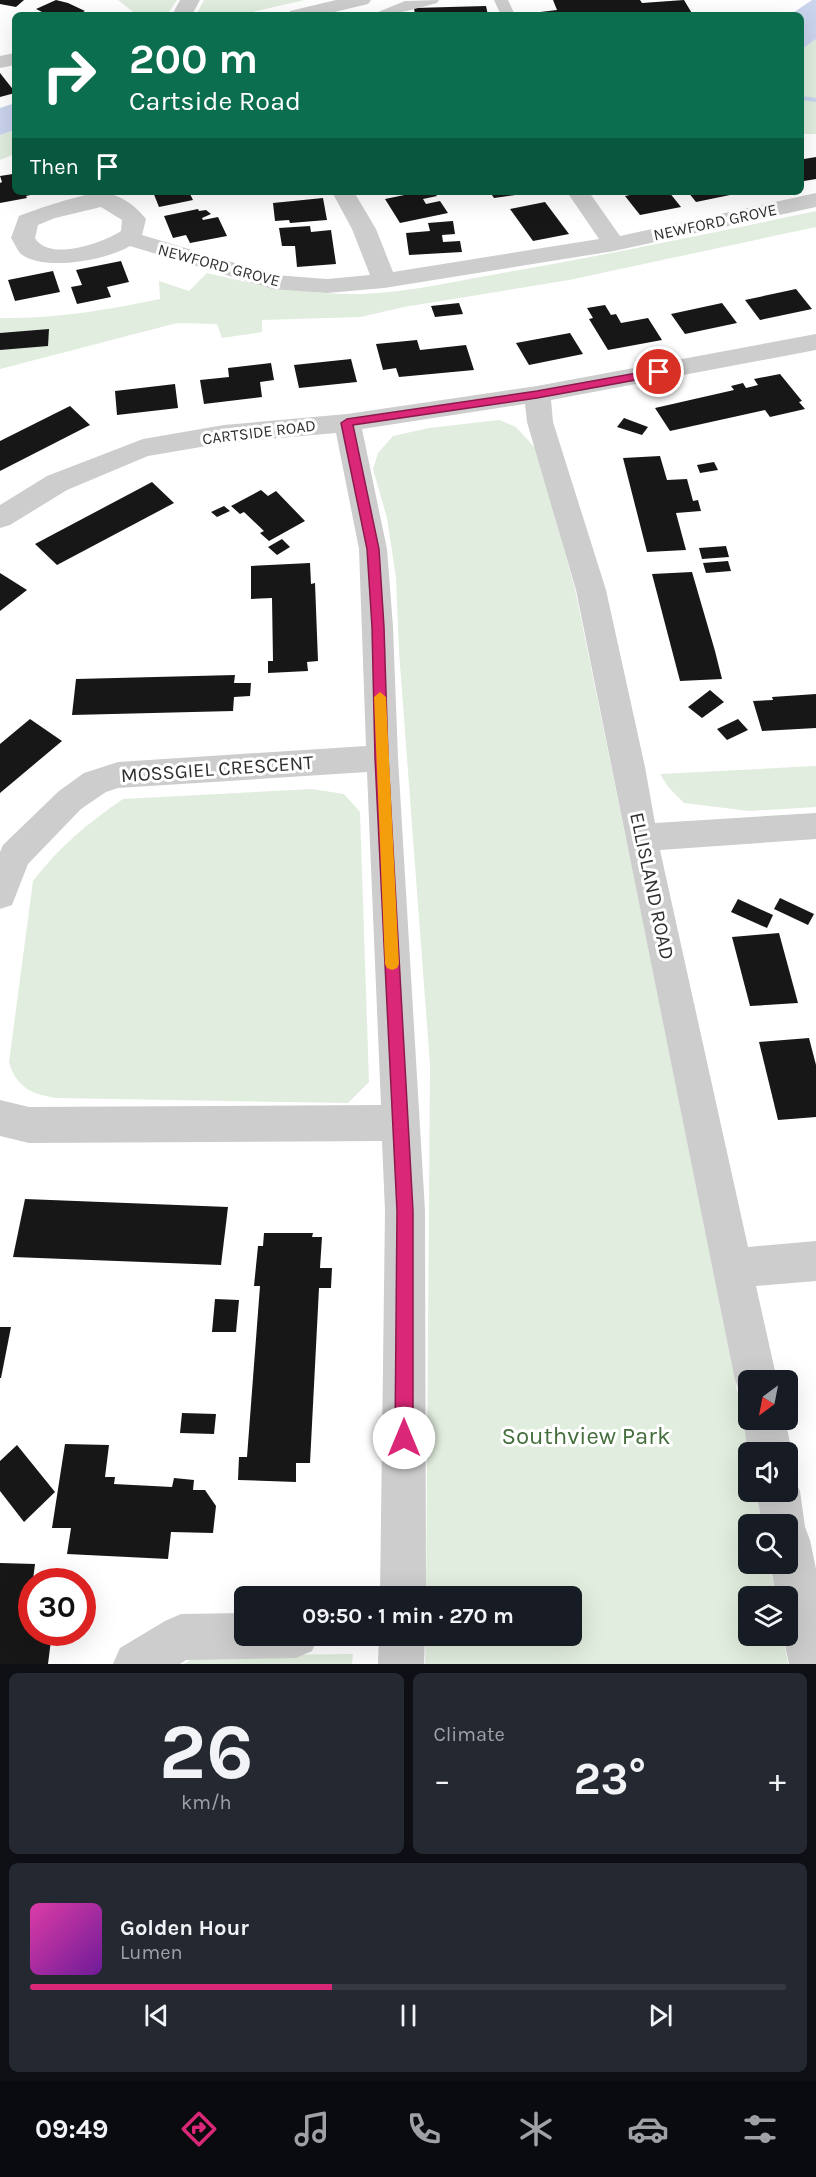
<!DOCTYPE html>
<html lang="en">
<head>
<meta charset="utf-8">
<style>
  :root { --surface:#171b24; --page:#242831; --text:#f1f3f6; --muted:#9ea1a6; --line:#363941; --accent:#db2777 }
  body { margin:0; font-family:Karla,sans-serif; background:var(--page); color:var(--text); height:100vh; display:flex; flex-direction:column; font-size:22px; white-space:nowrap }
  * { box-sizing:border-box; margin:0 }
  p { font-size:20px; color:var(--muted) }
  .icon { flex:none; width:33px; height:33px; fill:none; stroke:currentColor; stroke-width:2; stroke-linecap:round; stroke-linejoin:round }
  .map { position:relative; height:1664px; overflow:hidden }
  .sheet { display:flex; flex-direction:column; gap:9px; padding:9px; background:#0d0f14; flex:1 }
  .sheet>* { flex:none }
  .hud { position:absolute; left:12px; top:12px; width:792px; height:183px; border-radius:9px; box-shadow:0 6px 24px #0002; background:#0b6e4f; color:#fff; overflow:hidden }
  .needle { width:39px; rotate:212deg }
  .tools { position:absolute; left:738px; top:1370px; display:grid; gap:12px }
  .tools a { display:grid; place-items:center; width:60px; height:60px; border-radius:9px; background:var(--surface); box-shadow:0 6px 24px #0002; font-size:30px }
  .speed { position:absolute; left:18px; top:1568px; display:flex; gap:12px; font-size:30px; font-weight:700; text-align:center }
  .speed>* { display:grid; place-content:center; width:78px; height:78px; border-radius:50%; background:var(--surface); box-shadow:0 6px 24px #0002; line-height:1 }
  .speed .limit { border:9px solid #d22; background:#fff; color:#111 }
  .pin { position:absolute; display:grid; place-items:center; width:51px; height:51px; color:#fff; margin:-26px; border:3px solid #fff; border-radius:50%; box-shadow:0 2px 6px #0007 }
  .me { position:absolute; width:66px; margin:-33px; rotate:0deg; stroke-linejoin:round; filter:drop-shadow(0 0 4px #0008) }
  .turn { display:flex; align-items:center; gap:21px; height:126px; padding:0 18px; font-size:27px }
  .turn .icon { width:78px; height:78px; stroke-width:2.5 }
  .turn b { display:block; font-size:42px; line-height:51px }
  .then { display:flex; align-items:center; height:57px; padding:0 18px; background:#0003; gap:12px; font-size:22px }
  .big { font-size:45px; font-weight:700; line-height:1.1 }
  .sheet .widget { flex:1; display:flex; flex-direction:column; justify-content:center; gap:9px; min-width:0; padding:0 21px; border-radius:9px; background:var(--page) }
  .sheet .dial { align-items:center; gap:0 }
  .dial b { font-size:78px; line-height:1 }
  .song { display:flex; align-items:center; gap:18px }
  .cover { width:72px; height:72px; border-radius:9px; background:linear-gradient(135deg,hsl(320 70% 55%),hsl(280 70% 35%)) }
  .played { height:6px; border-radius:3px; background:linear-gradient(90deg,var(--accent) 40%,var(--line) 40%) }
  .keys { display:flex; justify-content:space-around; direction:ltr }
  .heat { display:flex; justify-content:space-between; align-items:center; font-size:33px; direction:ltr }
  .sheet .tiles { flex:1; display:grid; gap:9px; grid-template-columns:1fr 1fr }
  .widget:last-child { grid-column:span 2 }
  .trip { position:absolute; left:234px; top:1586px; width:348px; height:60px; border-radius:9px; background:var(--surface); box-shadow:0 6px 24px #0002; font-weight:700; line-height:60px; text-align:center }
  .tabs { display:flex; height:96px; justify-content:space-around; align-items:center; background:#090b0e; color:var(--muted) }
  .tabs .icon { width:42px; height:42px }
  .tabs .selected { color:var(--accent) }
  .tabs b { font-size:27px; color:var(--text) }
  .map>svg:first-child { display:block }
</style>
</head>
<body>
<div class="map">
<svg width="816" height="1664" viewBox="0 0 816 1664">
  <rect width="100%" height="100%" fill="#fff"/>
  <g fill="#e1edde">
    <polygon points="118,0 177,0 167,15 137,15"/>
    <polygon points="204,0 305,0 239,15 196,15"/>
    <polygon points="816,39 816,134 801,134 801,50"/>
    <polygon points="15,130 15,154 0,160 0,135"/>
    <path d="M816 211V227L569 280 404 307 361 317 262 320V332L222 338 217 324 177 323 0 369V318C55 319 107 310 160 299L159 281 189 291 207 273C253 284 299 293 346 294 400 295 455 281 508 272 611 254 714 233 816 211Z"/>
    <polygon points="499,420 516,427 536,449 575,589 716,1280 749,1452 748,1491 756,1491 762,1524 748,1524 748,1563 769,1563 776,1596 748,1596 748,1635 783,1635 788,1664 425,1664 426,1635 572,1635 572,1596 426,1596 430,1065 399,651 396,578 387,518 373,469 378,453 393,436 429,428"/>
    <polygon points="816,766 816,807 749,811 684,803 669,788 660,774"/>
    <path d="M312 789 344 794 360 812 369 1082 348 1103 56 1098C31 1094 16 1087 9 1062L33 881C58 848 89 822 123 799Z"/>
    <polygon points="353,1654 352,1664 184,1664 198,1656"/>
  </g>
  <g fill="#cad4ed">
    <polygon points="812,0 816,0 816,39 801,50 801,15 790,15"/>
    <polygon points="15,103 15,130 0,135 0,108"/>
  </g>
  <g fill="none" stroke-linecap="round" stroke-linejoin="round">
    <polygon fill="#cad4ed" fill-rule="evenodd" points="801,96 816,98 816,102 801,100"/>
  </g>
  <g fill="#171717">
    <polygon points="0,0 24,0 16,7 0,4"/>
    <polygon points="56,0 68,3 85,11 77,15 44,15 46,14 36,9"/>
    <polygon points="553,0 640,0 642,3 684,0 693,15 515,15 557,10"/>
    <polygon points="486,6 488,15 415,15 414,8"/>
    <polygon points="0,73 15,92 15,93 0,97"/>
    <polygon points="801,156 804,159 816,157 816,179 804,181 801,178"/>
    <polygon points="13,174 15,192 35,194 26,196 27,198 0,203 0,183 2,182 0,176"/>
    <polygon points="153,192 189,192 193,200 159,207"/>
    <polygon points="419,192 434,192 437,196 423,199 426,204 440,201 448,213 400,223 385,199"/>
    <polygon points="490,192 530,192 530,193 494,198"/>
    <polygon points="644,192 669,192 681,207 640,215 625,196"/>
    <polygon points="688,192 728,192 730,195 696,202"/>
    <polygon points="323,198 327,220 290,223 289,220 275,221 273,203"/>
    <polygon points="545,202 569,234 533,241 510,209"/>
    <polygon points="198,209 199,211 206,210 211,214 202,218 203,220 218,217 227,236 190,243 186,235 173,238 164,216"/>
    <polygon points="453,221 455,234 442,235 443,242 460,241 462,252 409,255 406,233 430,231 428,223"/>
    <polygon points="310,226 311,232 331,230 336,264 297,267 295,246 282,246 279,228"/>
    <polygon points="121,261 129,282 107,287 111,297 77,304 71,287 82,285 76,270"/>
    <polygon points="53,271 60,292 15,301 8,280"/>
    <polygon points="796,289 812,309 760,320 745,300"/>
    <polygon points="459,303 463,314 435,317 431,306"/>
    <polygon points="722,303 737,323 685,334 671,314"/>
    <polygon points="605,305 611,315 616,314 621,323 648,318 662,340 608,350 589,319 593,318 587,308"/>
    <polygon points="49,329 48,346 0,350 0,333"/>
    <polygon points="570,333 583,354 529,365 516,343"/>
    <polygon points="417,340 420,350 466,345 474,370 399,377 396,368 383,370 376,344"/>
    <polygon points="351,359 357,382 299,388 294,365"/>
    <polygon points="271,363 274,380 260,382 262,397 204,404 200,380 229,377 228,368"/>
    <polygon points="780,374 802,401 799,402 805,409 770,417 765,410 670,431 655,408 734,390 731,386 743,383 746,388 758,385 754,379"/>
    <polygon points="175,384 178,408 117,415 115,391"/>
    <polygon points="70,406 90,425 0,471 0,441"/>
    <polygon points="624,418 648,427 642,435 617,427"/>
    <polygon points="660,456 667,480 687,479 693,501 698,500 701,511 676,513 686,550 647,552 623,458"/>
    <polygon points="714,462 718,470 700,473 697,465"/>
    <polygon points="152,482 174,503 57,565 35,544"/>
    <polygon points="261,490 268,496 276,491 305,521 269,541 260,533 264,531 244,512 240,514 231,506"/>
    <polygon points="224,506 230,511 217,517 211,512"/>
    <polygon points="282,539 290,547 277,555 268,547"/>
    <polygon points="726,546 729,557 702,559 699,548"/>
    <polygon points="728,561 731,571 706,573 703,563"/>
    <polygon points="310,563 311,584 315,583 318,661 307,662 308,671 268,673 268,661 273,661 272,598 251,599 251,566"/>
    <polygon points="692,572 715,651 722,679 680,681 652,574"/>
    <polygon points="0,573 27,590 0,611"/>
    <polygon points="235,675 234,683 251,683 250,696 234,697 233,711 72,715 76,679"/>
    <polygon points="710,690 724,702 702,718 688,707"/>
    <polygon points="816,694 816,728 762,731 753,701 773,700 772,697"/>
    <polygon points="30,719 62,741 0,793 0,744"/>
    <polygon points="738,719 748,730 727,740 717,729"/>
    <polygon points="780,898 814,914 808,925 774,909"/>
    <polygon points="738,899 773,915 767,928 731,912"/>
    <polygon points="779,933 798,1003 750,1006 732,937"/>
    <polygon points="809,1038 816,1065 816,1117 778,1120 759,1042"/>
    <polygon points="25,1199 228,1207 221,1265 13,1257"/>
    <polygon points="264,1233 313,1233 312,1237 322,1237 320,1268 332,1268 331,1288 319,1288 310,1463 296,1463 296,1482 238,1480 239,1457 247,1457 260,1286 254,1286 258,1246 263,1246"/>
    <polygon points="215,1299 239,1300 236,1332 212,1332"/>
    <polygon points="0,1327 11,1327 1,1378 0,1378"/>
    <polygon points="182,1413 216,1414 214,1434 180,1433"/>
    <polygon points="65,1444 109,1445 105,1477 115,1477 114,1484 172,1487 174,1478 194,1480 193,1490 205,1490 216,1506 213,1533 171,1532 168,1559 67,1554 71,1528 52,1528"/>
    <polygon points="17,1445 55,1492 24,1522 0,1491 0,1461"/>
    <polygon points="0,1563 35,1564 31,1596 32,1632 52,1632 48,1664 0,1664"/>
  </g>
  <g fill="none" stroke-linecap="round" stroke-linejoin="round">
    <g fill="#cdcdcd" fill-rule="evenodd">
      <path d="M439 0 437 3C417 8 397 15 376 15L378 12 405 1Z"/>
      <polygon points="494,0 508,0 515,15 501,15"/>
    </g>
    <g fill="#cdcdcd" fill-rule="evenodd">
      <polygon points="180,0 200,0 192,15 172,15"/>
      <polygon points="336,0 371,0 368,4 322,15 287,15 290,11"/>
      <polygon points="15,53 15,65 0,68 0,56"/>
      <path d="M332 192H354L376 229 393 272 599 239 567 192H589L620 236 816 193V207L614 251 384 288 327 293 273 289 130 246C107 260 44 272 21 254 17 250 14 242 11 238L19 216C37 209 83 193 102 193 119 193 136 206 146 219L142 235 275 275 327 279 370 275 352 229ZM101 207 122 220 121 231C103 243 49 262 35 238L38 225 55 218Z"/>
      <polygon points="816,334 816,350 551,400 553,422 606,590 645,767 655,823 816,813 816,839 660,850 748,1247 816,1241 816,1281 756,1286 777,1380 748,1380 748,1398 741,1395 735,1380 576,590 527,422 525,404 362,429 387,549 393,627 398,758 425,1211 426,1596 380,1596 385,1211 382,1141 29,1143 0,1136 0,1100 29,1107 381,1105 367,772 118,788 106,792 81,809 28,864 12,905 0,909 0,852 3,845 59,791 84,773 118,762 366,746 359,549 336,433 224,443 148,456 67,490 10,525 0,528 0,505 47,476 143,439 224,425 347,414 537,386"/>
      <polygon points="748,1405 748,1419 785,1419 792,1452 788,1462 788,1452 748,1452 743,1419"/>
      <polygon points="788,1473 793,1476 800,1491 805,1527 810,1540 816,1569 816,1664 789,1664 783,1635 788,1635 788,1596 776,1596 770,1563 788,1563 788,1524 762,1524 756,1491 788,1491"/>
      <polygon points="244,1613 244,1635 319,1635 312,1651 296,1658 186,1660 180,1664 113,1664 120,1648 165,1621 181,1614"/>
      <polygon points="379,1635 425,1635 424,1664 378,1664"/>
    </g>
  </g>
  <polygon fill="#db2777" stroke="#8e194d" stroke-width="1.5" points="659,369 663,370 663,375 537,398 353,425 379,549 384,627 388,758 413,1211 413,1438 410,1444 404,1446 397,1444 395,1438 397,1211 375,758 372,627 367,549 341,423 347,419 537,391"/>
  <polygon fill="#f59e0b" points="380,692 386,697 399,964 397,968 392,970 387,968 385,964 374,697"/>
  <g text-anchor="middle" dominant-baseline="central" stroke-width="6" stroke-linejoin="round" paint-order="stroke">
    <g font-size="16" fill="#303030" stroke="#fff">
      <text transform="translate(715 222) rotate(-12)">NEWFORD GROVE</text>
      <text transform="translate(219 265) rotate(15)">NEWFORD GROVE</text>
      <text transform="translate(259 432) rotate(-7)">CARTSIDE ROAD</text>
    </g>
    <g font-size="20" fill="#303030" stroke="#fff">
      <text transform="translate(217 769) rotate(-4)">MOSSGIEL CRESCENT</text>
      <text transform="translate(652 886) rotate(78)">ELLISLAND ROAD</text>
    </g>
    <g font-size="24" fill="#446d3c" stroke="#fff">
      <text x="586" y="1436">Southview Park</text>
    </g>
  </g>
</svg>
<div class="tools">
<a><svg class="needle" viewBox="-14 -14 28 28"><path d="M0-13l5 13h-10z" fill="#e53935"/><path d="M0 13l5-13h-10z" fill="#9ea1a6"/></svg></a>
<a><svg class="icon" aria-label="sound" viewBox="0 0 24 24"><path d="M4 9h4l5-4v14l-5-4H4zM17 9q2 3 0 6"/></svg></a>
<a><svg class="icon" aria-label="search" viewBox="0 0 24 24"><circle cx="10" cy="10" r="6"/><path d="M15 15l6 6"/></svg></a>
<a><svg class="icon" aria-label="layers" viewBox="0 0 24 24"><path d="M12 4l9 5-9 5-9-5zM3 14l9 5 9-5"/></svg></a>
</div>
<div class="speed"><div class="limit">30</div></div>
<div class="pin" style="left:659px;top:372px;background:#d93025"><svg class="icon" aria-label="arrive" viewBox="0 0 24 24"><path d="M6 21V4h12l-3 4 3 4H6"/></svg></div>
<svg class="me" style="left:404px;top:1438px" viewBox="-20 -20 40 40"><circle r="19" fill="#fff"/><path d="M0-13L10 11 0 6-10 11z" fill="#db2777"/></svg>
<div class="trip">09:50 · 1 min · 270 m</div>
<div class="hud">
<div class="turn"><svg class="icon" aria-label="right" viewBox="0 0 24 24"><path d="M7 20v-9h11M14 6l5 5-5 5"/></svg><div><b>200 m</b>Cartside Road</div></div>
<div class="then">Then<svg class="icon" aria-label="arrive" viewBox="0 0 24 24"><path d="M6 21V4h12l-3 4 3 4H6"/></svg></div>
</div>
</div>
<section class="sheet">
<div class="tiles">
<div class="widget dial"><b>26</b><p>km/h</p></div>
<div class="widget"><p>Climate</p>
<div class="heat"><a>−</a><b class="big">23°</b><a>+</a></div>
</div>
<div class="widget">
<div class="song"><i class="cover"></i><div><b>Golden Hour</b><p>Lumen</p></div></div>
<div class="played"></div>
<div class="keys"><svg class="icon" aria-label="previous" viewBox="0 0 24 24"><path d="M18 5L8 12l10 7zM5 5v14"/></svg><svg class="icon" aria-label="pause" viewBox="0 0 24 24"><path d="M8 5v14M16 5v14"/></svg><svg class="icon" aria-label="next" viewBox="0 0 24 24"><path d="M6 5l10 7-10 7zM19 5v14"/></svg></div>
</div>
</div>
</section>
<nav class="tabs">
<b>09:49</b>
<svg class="icon selected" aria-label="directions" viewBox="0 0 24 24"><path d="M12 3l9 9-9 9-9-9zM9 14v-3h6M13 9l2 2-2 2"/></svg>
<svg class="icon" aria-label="music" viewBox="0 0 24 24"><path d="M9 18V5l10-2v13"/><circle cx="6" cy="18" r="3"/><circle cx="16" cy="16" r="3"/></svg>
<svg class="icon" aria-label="phone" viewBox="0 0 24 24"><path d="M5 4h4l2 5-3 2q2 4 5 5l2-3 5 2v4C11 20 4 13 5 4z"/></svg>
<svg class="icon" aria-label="climate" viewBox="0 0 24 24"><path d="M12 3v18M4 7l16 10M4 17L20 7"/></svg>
<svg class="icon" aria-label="car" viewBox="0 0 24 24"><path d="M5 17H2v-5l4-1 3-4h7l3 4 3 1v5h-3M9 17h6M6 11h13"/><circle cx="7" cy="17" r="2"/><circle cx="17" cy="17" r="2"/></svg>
<svg class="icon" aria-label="filters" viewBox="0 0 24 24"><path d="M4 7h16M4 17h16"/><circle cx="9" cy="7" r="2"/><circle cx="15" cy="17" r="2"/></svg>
</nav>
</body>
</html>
